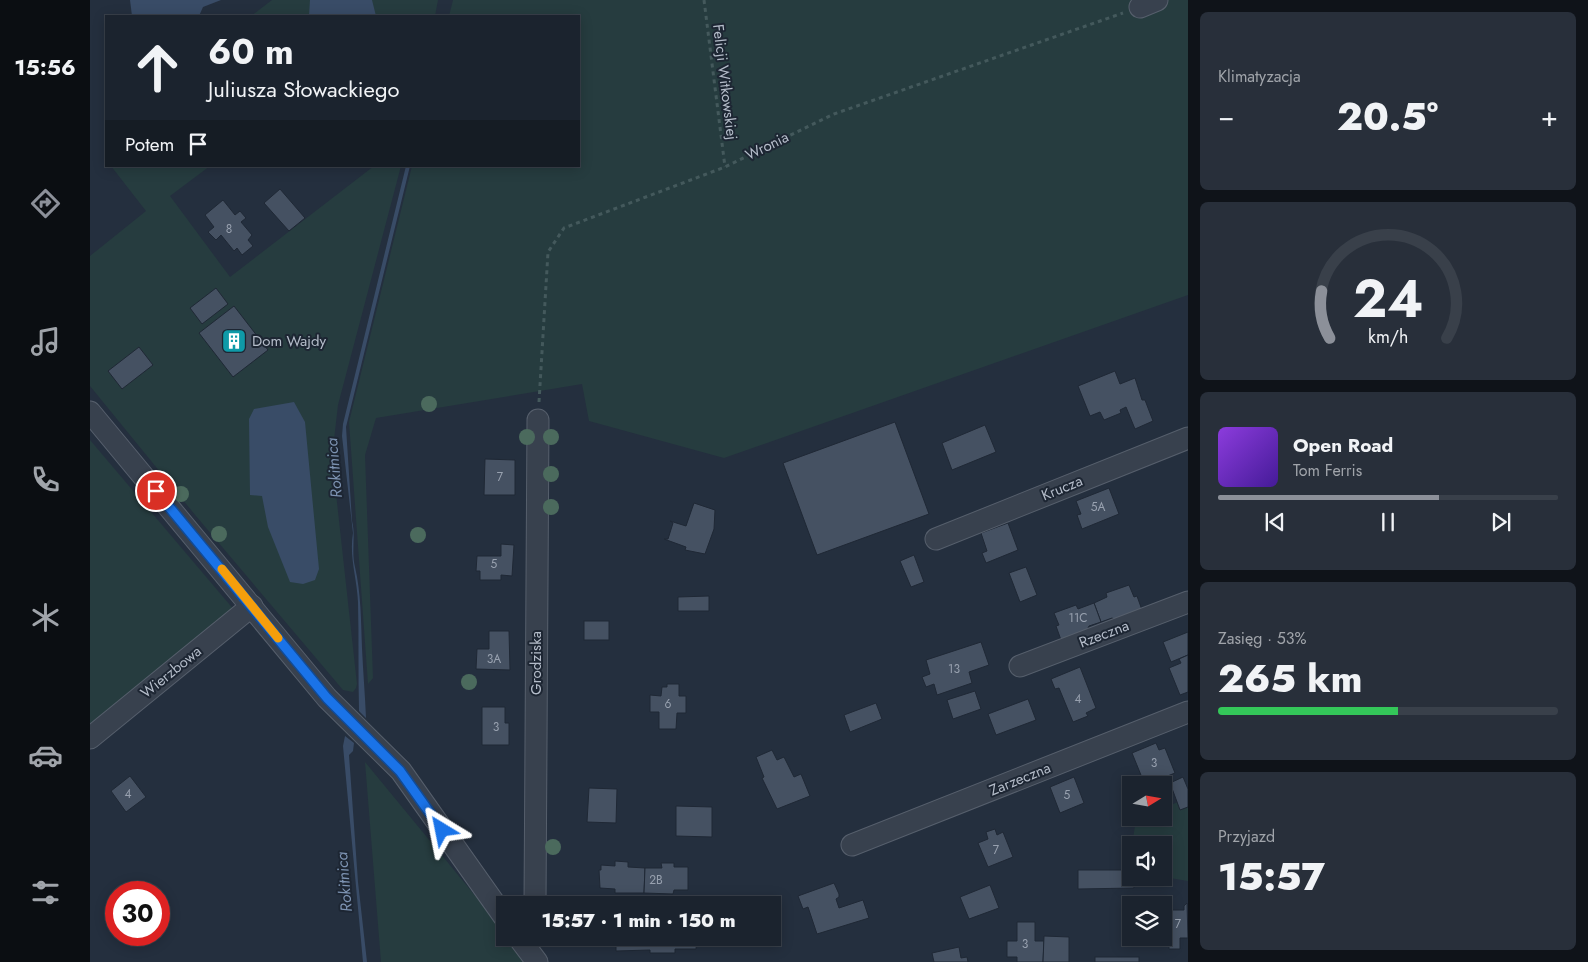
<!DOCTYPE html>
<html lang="pl">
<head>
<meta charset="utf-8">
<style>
  :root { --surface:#1b232e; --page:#282f3a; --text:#f1f3f6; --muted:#a0a4aa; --line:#39404a; --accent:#8c9099 }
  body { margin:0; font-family:Jost,sans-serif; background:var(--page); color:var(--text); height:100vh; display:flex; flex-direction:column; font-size:19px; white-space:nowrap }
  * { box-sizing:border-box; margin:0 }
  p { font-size:16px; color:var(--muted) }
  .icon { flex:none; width:28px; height:28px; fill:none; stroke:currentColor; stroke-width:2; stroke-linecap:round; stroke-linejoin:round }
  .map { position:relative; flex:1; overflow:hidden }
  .side { display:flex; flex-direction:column; gap:12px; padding:12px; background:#0f1319; width:400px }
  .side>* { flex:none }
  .guide { position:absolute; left:15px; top:15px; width:475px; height:152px; border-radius:0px; box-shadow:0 2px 12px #0003,0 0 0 1px var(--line); background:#1b232e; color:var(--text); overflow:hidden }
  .needle { width:32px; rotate:79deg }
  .fabs { position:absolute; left:1032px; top:776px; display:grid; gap:10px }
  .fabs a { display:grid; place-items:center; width:50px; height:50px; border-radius:0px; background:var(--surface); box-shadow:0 2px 12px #0003,0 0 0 1px var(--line); font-size:25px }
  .speed { position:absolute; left:15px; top:881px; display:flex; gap:10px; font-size:25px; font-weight:700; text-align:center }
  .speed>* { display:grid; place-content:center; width:65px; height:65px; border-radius:50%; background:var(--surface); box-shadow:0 2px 12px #0003,0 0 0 1px var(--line); line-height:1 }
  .speed .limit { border:8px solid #d22; background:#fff; color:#111 }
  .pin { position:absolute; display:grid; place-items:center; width:42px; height:42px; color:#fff; margin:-21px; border:2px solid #fff; border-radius:50%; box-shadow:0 1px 5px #0007 }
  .me { position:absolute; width:55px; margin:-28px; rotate:325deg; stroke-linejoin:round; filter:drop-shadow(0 0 4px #0008) }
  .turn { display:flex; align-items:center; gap:18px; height:105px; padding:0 20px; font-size:22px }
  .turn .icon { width:65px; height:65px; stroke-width:2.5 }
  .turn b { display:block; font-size:35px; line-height:42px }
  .then { display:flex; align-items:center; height:48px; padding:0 20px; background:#0003; gap:10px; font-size:19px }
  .big { font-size:38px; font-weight:800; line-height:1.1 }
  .side .tile { flex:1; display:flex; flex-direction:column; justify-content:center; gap:8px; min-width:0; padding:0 18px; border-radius:8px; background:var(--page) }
  .side .dial { align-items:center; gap:0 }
  .dial svg { height:130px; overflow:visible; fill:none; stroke:var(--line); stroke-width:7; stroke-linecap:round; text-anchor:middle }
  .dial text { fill:var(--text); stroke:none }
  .song { display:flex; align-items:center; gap:15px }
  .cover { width:60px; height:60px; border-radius:8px; background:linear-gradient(135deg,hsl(270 70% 55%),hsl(260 70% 35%)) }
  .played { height:5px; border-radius:2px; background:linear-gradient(90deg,var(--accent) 65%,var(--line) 65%) }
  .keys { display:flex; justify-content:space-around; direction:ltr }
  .heat { display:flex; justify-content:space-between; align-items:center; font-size:28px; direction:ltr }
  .charge { height:8px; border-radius:4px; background:linear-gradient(90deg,#34c759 53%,var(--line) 0) }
  .trip { position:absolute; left:406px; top:896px; width:285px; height:50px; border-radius:0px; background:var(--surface); box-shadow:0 2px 12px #0003,0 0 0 1px var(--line); font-weight:800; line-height:50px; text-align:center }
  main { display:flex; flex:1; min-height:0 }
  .tabs { display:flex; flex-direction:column; width:90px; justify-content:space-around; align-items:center; background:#0b0e12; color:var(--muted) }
  .tabs .icon { width:35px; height:35px }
  .tabs .on { color:var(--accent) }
  .tabs b { font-size:22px; color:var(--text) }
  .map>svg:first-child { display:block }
</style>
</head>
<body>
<main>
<nav class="tabs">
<b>15:56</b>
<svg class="icon on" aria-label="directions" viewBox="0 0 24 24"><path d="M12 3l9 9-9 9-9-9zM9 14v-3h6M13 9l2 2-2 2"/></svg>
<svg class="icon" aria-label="music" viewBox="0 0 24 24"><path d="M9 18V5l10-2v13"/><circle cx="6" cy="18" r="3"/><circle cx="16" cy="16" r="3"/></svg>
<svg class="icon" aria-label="phone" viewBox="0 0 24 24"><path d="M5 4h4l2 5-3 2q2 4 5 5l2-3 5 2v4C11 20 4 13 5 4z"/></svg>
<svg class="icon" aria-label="climate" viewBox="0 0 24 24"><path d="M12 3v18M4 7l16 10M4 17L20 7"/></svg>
<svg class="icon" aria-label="car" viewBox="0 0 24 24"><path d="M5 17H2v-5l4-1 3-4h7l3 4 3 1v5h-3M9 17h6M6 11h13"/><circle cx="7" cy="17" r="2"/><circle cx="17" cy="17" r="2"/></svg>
<svg class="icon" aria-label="filters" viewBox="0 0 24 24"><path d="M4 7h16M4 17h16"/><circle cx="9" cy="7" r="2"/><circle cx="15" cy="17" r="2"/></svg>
</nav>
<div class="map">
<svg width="1098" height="962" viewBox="0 0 1098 962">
  <rect width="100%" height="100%" fill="#242f3e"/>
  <g fill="#263c3f">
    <polygon points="182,0 348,0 345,16 161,16"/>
    <polygon points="363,0 1098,0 1098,295 634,458 499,421 492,384 286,418 275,455 283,678 278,684 259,422 322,166 489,166 489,16 359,16"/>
    <polygon points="21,166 120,166 80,196 140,277 284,166 311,166 248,405 242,457 267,684 266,688 263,692 253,690 106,516 0,386 0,256 56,211"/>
    <polygon points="0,440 145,611 0,727"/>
    <polygon points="275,762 415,932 415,938 419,938 439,962 291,962"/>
    <polygon points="1093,799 1098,802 1098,881 1074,877 1074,845 1042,845 1045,826 1058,818 1074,818 1074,809"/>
  </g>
  <g fill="#394c67">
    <polygon points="40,0 131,0 113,7 109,16 42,16"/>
    <polygon points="220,0 282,0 286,16 219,16"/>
    <path d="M316 166H320L256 427 262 521C266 536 261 551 265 567 271 593 271 620 272 648 273 671 275 694 276 718L269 711C268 675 269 638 268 602 267 578 259 557 263 533L252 436 253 424Z"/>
    <polygon points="204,402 215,422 229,569 225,580 213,584 200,582 178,527 172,496 160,495 159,419 164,409"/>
    <polygon points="255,736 264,743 263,751 259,755 268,882 277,962 273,962 253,746"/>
  </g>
  <g fill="#455162" stroke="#1f2835">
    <polygon points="190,189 215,218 199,231 174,203"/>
    <polygon points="133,200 145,215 150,211 156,218 151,222 162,235 158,240 163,246 152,255 147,248 144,251 131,235 126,240 118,232 124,227 115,215"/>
    <polygon points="126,288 138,304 112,324 100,308"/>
    <polygon points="144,306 178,350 143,377 109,333"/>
    <polygon points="49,347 63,365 32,389 18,371"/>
    <polygon points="1025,371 1030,384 1045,378 1052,400 1055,400 1063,421 1045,429 1036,407 1030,410 1031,413 1014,420 1010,412 1000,416 988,386"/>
    <polygon points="805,422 839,514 727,555 693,463"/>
    <polygon points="895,425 906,452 862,470 852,443"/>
    <polygon points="395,459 425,460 425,495 394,495"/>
    <polygon points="1019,488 1029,514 992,529 987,515 991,514 986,501"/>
    <polygon points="604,503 625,510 624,529 615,554 595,550 596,547 574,539 578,539 583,523 580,521 596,526"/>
    <polygon points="918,523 928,550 896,563 892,553 897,551 891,533"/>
    <polygon points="411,544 424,545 422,576 411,575 411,580 390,580 390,571 386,571 387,556 411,556"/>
    <polygon points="824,555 834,582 821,587 810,561"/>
    <polygon points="936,567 947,595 930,602 919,573"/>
    <polygon points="1039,585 1044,597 1047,596 1052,610 1026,620 1022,618 1011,622 1004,603 1017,597 1016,593"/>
    <polygon points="619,596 619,611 588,611 588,597"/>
    <polygon points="1004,603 1011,622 999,626 997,630 971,640 966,626 969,625 964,613 986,605 988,609"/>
    <rect x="494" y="621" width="25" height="19"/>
    <polygon points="399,631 419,631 420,670 386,669 387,649 399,649"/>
    <polygon points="1098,632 1098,655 1081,662 1073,642"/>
    <polygon points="891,642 899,665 879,672 882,683 847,695 844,684 836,687 832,677 840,674 836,660"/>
    <polygon points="1098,655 1098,692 1090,695 1079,668 1091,663 1089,659"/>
    <polygon points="990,667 1006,708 996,713 998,716 983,722 969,688 965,689 961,679"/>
    <polygon points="577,684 589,684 589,696 596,696 596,713 587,713 586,729 569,729 569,712 560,712 560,695 571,696 572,687 577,687"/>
    <polygon points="885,691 891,709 863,719 857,700"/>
    <polygon points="938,699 946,720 906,735 898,714"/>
    <polygon points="786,703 792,719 760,732 754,715"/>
    <polygon points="392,707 415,707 415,723 419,723 419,745 392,745"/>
    <polygon points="1066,743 1069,750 1075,748 1085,773 1055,785 1042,753"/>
    <polygon points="682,750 687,760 694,757 704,777 711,774 720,796 687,809 672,778 674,777 666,757"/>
    <polygon points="40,776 56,797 36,812 21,791"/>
    <polygon points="984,777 994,803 970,813 960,787"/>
    <polygon points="1093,777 1098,789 1098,807 1090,810 1080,783"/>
    <polygon points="499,788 527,789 526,823 497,822"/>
    <polygon points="586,806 622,807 622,837 586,836"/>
    <polygon points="905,829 907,835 913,832 923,857 898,867 888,843 898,839 896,832"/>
    <polygon points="525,861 538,862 538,867 555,868 554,893 525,893 525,889 510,888 509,870 511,870 511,865 525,866"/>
    <polygon points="571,863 584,863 584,867 598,867 598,890 584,890 583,894 554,893 555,868 572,868"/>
    <polygon points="988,870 1041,870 1044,888 988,889"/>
    <polygon points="744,883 749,894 749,897 746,899 749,908 773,900 779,918 727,934 718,907 713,909 708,896"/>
    <polygon points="900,885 909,908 879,919 870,897"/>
    <polygon points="1097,903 1098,938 1090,938 1090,949 1079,949 1079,910 1094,910 1094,906"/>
    <polygon points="927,922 945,922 945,941 954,941 953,962 927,962 927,957 917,957 917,941 927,941"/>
    <polygon points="954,936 979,937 979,962 953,962"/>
    <polygon points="522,938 607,938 606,949 585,949 585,953 560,953 560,950 526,951 526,945 522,945"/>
    <rect x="1050" y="938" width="10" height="6"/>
    <polygon points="869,947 871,958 877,957 878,962 844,962 842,953"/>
    <rect x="1005" y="957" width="44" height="5"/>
  </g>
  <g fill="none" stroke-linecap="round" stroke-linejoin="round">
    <defs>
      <g id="street">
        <polyline points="1050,7 1067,0"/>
        <polyline points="0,412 237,698 311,771 415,918"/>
        <polyline points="846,539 1098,438"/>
        <polyline points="930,666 1098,602"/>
        <polyline points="0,738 162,606"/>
        <polyline points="762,845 1098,712"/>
        <polyline points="445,905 448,420"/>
        <polyline points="429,938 447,962"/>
      </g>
    </defs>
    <use href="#street" stroke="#565f6c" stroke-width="23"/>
    <g stroke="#44595c" stroke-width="3" stroke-dasharray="4 4" stroke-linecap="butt">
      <polyline points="614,0 635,167"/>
      <polyline points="449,402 458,252 474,228 635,167 744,114 1033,13"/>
    </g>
    <use href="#street" stroke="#38414e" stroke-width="21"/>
  </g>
  <g fill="#4b6a5d">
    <circle cx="339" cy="404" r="8"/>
    <circle cx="437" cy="437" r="8"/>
    <circle cx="461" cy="437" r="8"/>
    <circle cx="461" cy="474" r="8"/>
    <circle cx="91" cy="494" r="8"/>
    <circle cx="461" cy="507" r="8"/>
    <circle cx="129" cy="534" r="8"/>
    <circle cx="328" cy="535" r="8"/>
    <circle cx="379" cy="682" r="8"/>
    <circle cx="463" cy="847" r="8"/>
  </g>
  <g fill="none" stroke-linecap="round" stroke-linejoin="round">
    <defs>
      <polyline id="route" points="66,491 237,698 310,771 352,830"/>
    </defs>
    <use href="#route" stroke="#114b97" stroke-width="12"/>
    <use href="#route" stroke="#1a73e8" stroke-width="9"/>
    <polyline stroke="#f59e0b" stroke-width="9" points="132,569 188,638"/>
  </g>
  <defs>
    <symbol id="building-square" viewBox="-11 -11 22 22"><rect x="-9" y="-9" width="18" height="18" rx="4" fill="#0f9aa8" stroke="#1d2633"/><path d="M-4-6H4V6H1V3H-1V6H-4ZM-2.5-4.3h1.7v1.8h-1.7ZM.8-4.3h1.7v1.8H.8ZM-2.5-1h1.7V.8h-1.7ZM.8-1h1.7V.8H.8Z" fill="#fff"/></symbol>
  </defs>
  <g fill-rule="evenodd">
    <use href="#building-square" x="130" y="327" width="28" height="28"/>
  </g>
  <g text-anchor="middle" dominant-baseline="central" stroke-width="4" stroke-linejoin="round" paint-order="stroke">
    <g font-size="12" fill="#98a1af">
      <text x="139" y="229">8</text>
      <text x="410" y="477">7</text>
      <text x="1008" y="507">5A</text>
      <text x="404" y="564">5</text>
      <text x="988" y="618">11C</text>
      <text x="404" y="659">3A</text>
      <text x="864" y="669">13</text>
      <text x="988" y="699">4</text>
      <text x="578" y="704">6</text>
      <text x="406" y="727">3</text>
      <text x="1064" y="763">3</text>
      <text x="38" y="794">4</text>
      <text x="977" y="795">5</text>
      <text x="906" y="850">7</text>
      <text x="566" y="880">2B</text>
      <text x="1088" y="924">7</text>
      <text x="935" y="944">3</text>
    </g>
    <g font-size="15" fill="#b4bcc9" stroke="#1d2633">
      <text transform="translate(635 82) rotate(83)">Felicji Witkowskiej</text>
      <text transform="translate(677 146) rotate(-26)">Wronia</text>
      <text transform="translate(972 488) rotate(-22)">Krucza</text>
      <text transform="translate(1014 634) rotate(-21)">Rzeczna</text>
      <text transform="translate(446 663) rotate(-90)">Grodziska</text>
      <text transform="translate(81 672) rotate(-39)">Wierzbowa</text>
      <text transform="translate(930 779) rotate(-22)">Zarzeczna</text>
    </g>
    <g font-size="15" fill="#b4bcc9" stroke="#1d2633" text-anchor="start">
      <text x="162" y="341">Dom Wajdy</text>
    </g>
    <g font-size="16" font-style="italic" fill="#7c92b1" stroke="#1d2633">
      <text transform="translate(244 468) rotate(-95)">Rokitnica</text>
      <text transform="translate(254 882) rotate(-95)">Rokitnica</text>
    </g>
  </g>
</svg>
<div class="fabs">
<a><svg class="needle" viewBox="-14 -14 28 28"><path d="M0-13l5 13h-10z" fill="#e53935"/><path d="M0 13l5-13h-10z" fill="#a0a4aa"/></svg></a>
<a><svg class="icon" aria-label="sound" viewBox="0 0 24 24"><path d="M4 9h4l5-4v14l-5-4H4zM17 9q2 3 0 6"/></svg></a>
<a><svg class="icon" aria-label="layers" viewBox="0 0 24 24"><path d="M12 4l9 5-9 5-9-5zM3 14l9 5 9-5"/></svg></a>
</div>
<div class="speed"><div class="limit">30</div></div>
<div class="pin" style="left:66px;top:491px;background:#d93025"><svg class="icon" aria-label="arrive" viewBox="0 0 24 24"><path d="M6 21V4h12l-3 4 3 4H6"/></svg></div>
<svg class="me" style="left:352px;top:830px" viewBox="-20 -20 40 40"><path d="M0-17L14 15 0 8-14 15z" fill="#1a73e8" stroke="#fff" stroke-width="4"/></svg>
<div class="trip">15:57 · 1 min · 150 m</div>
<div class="guide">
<div class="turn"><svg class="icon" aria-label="ahead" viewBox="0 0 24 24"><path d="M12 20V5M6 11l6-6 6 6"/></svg><div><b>60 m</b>Juliusza Słowackiego</div></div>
<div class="then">Potem<svg class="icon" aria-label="arrive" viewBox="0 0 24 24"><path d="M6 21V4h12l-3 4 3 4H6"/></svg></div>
</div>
</div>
<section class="side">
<div class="tile"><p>Klimatyzacja</p>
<div class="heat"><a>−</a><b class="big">20.5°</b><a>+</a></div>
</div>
<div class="tile dial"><svg viewBox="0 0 100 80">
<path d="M14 69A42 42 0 1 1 86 69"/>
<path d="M14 69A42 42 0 0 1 9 40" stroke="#8c9099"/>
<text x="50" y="56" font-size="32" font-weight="700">24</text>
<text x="50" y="72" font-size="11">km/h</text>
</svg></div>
<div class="tile">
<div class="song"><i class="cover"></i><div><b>Open Road</b><p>Tom Ferris</p></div></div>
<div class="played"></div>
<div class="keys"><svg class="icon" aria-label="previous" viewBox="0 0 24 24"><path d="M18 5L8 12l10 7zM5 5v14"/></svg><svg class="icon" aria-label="pause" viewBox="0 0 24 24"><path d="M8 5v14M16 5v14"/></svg><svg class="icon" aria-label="next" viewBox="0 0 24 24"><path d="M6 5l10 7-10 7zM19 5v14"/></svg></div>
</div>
<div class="tile"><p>Zasięg · 53%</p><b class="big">265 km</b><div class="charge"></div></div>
<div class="tile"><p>Przyjazd</p><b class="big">15:57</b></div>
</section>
</main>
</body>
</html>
